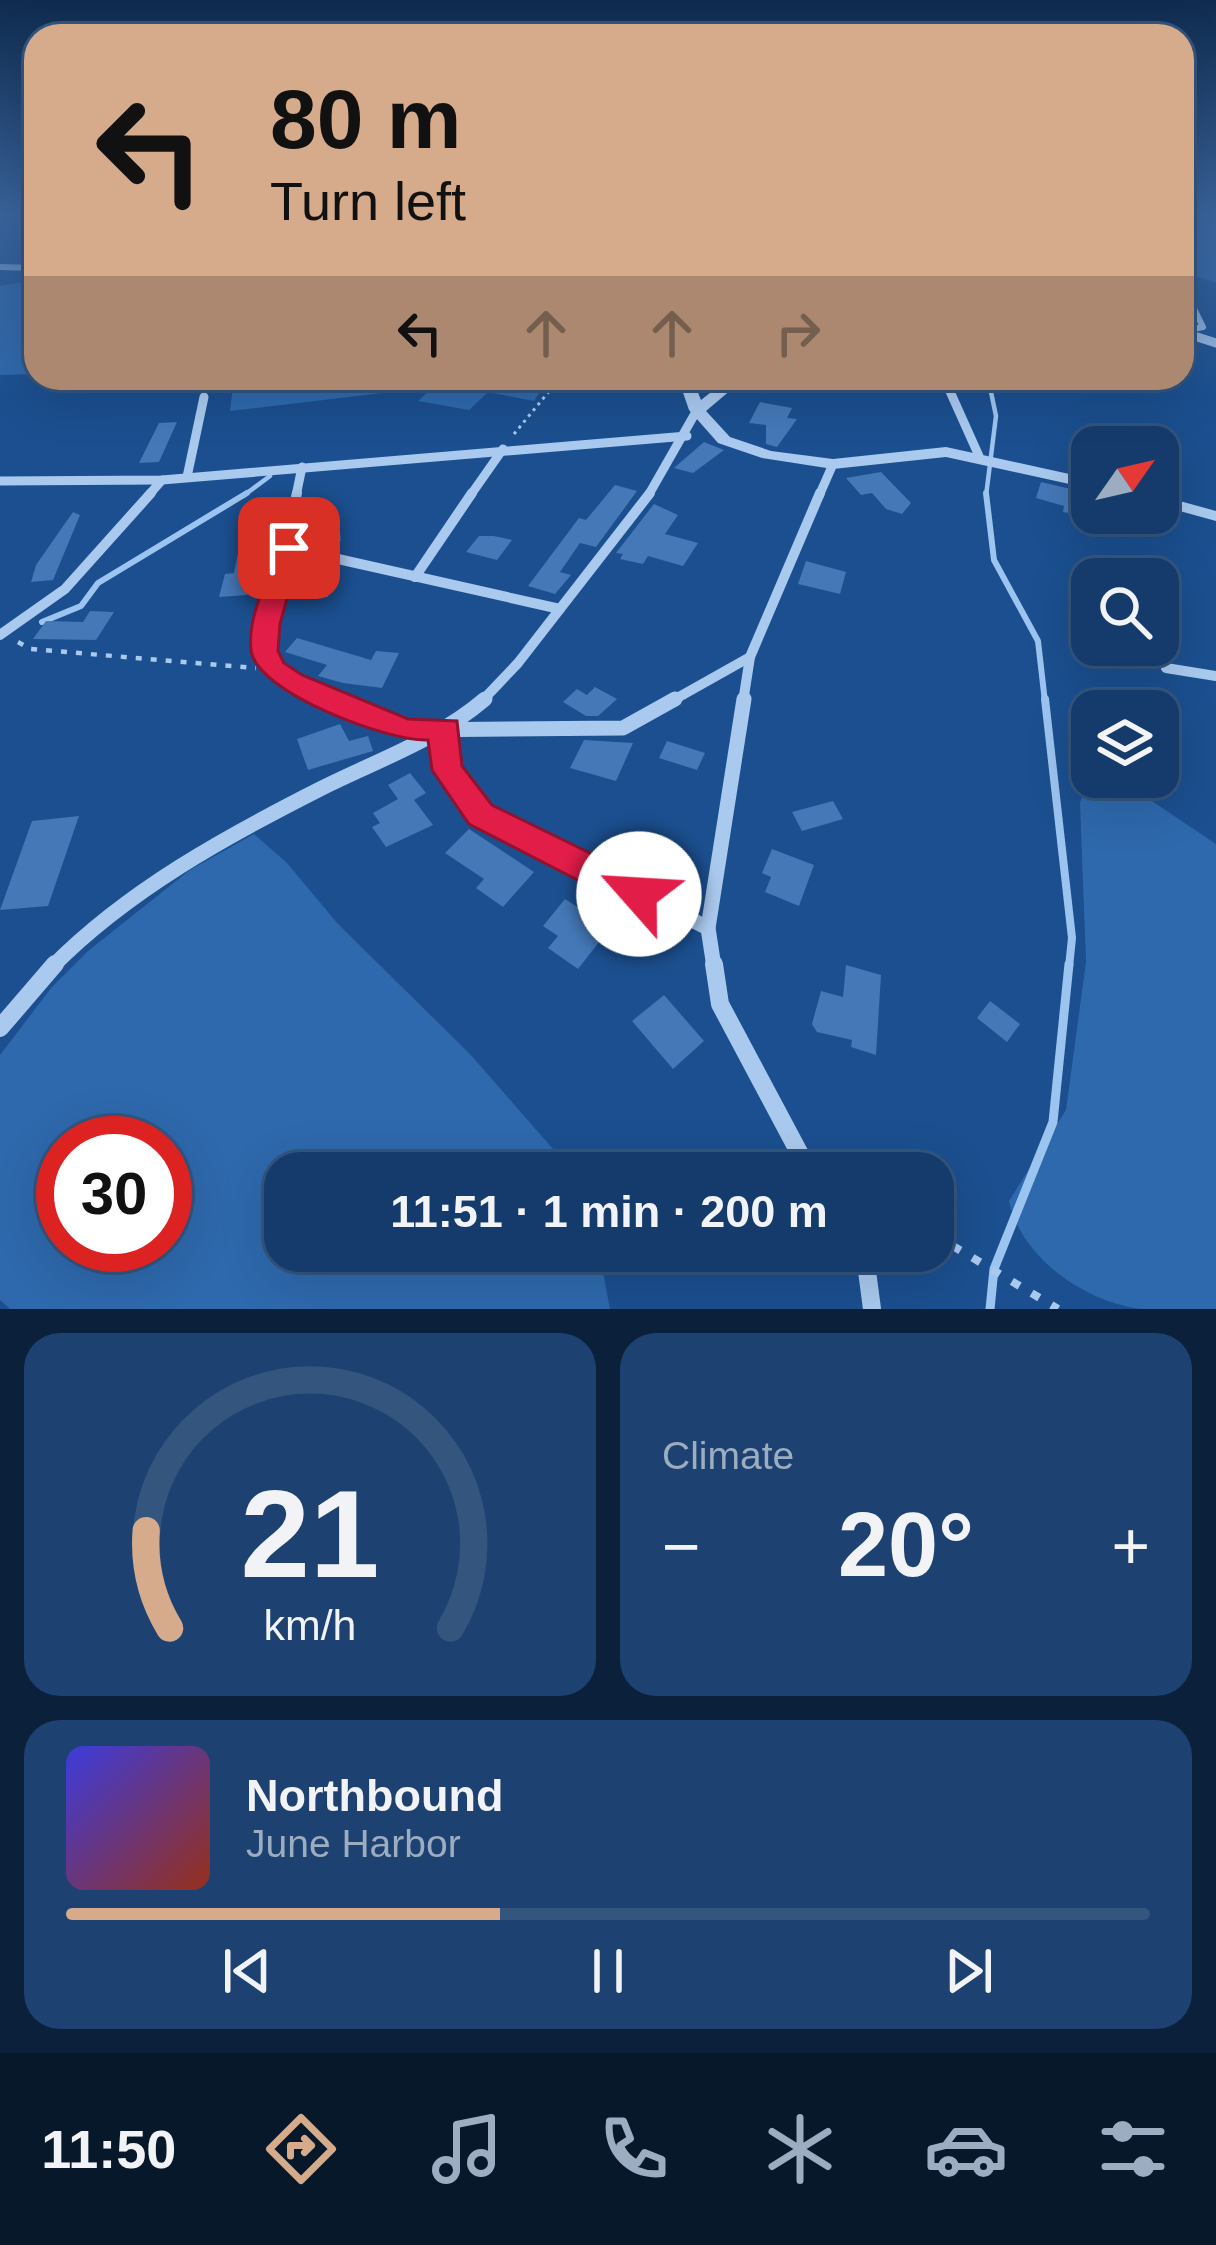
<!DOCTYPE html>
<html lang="en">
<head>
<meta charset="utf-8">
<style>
  :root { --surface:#143b6b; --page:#1d4271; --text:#f1f3f6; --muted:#9dadc1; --line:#33557e; --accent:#d6ab8b }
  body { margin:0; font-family:Arial,sans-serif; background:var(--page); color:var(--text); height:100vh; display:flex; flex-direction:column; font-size:45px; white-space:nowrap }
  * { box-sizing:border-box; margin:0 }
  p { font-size:39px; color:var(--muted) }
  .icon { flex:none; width:66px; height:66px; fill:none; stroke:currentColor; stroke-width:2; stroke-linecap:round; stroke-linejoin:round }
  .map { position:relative; height:1309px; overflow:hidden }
  .sheet { display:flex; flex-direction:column; gap:24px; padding:24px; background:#0b203b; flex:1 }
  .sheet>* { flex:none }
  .hud { position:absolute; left:24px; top:24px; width:1170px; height:366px; border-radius:36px; box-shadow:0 12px 48px #0002,0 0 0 3px var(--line); background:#d6ab8b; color:#111; overflow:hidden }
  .needle { width:78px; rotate:56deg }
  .fabs { position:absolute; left:1071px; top:426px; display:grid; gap:24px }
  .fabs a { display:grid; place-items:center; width:108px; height:108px; border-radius:24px; background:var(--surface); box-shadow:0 12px 48px #0002,0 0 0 3px var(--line); font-size:60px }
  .speed { position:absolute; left:36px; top:1116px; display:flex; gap:24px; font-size:60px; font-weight:700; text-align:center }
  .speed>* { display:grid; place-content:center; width:156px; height:156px; border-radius:50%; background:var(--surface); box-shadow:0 12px 48px #0002,0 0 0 3px var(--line); line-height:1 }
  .speed .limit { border:18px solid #d22; background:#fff; color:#111 }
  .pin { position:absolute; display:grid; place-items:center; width:102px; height:102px; color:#fff; margin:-51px; border-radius:24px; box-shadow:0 6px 18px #0006 }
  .me { position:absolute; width:132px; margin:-66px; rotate:296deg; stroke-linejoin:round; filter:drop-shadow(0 0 9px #0008) }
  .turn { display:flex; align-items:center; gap:42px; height:252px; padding:0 48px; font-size:54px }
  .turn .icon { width:156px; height:156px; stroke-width:2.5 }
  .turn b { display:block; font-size:84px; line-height:102px }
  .lanes { display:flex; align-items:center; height:114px; padding:0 48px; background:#0003; justify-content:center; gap:60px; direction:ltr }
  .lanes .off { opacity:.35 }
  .big { font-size:90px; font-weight:700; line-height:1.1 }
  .sheet .card { flex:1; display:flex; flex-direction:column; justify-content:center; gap:18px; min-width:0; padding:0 42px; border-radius:36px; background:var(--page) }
  .sheet .dial { align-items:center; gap:0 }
  .dial svg { height:312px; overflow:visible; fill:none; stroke:var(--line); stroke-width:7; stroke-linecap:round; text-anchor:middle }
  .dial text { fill:var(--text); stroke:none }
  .song { display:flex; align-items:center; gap:36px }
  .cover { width:144px; height:144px; border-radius:18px; background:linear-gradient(135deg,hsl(240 70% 55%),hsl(10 70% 35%)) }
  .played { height:12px; border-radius:6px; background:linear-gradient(90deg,var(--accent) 40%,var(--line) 40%) }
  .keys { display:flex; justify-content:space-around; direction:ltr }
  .heat { display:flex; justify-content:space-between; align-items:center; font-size:66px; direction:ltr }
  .sheet .tiles { flex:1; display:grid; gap:24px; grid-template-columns:1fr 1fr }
  .card:last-child { grid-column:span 2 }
  .trip { position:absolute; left:264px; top:1152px; width:690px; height:120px; border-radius:36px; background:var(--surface); box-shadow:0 12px 48px #0002,0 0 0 3px var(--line); font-weight:700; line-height:120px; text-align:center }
  .dock { display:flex; height:192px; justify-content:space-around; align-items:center; background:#08182b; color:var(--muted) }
  .dock .icon { width:84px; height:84px }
  .dock .selected { color:var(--accent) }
  .dock b { font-size:54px; color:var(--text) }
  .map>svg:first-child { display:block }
</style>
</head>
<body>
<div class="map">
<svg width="1216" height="1309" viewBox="0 0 1216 1309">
  <rect width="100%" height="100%" fill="#1b4f8f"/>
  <g fill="#2e69ad" fill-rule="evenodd">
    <polygon points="1182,213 1216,213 1216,283 1182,271"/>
    <polygon points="36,280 36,374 0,375 0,286"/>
    <polygon points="234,378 549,378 534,401 488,392 469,410 418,401 433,387 230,411"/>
    <path d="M1093 777H1116L1216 844V1309C1191 1309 1164 1309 1140 1309 1083 1301 1021 1257 1009 1201L1066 1110 1086 962 1080 802Z"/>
    <path d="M254 834 287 863 338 924 470 1054 574 1173H285V1251H599L610 1309H10L0 1300V1055L52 987 88 951 190 870ZM165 1143V1245H63V1143Z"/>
  </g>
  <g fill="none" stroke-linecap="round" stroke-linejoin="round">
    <g stroke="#9cc4f0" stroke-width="4.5">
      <polyline points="243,496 270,476"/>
      <polyline points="986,496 996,416 991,392"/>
    </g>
    <g stroke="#9cc4f0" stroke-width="6">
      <polyline points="986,493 994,560 1038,641 1045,702"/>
      <polyline points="42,622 81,606 98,583 247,493"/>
    </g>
    <polyline stroke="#9cc4f0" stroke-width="8" points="1045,699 1072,938 1069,967"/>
    <polyline stroke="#9cc4f0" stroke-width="9" points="990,1309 994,1269 1053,1122 1069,964"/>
  </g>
  <g fill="#4478b7">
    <polygon points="760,402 792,408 787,418 797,419 777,447 766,444 766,425 749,423"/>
    <polygon points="177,422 159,462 139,463 159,423"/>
    <polygon points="704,442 724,450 693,473 674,468"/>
    <polygon points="881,472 911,503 902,514 886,509 872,493 861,495 846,478"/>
    <polygon points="1041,482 1092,494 1092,517 1063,512 1064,506 1036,498"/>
    <polygon points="615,485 637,491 596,547 580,543 560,572 571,575 555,594 528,586 579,518 586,520"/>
    <polygon points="654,504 678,515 665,534 698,543 683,566 648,556 643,564 620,559 623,554 616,553"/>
    <polygon points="73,512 80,515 53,580 31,582 36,565"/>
    <polygon points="339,522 341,541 297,540 299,531"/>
    <polygon points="271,525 267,544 252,550 257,551 247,595 219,597 225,574 234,573 243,528"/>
    <polygon points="479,536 494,536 512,540 497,560 466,552"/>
    <polygon points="806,561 846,572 840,594 798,584"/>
    <polygon points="307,562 334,568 328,597 293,599 299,575 306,575"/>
    <polygon points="90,611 114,612 96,640 33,639 46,621 83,622"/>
    <polygon points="297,638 371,660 376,651 399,653 382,688 343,683 318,676 327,665 285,652"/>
    <polygon points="595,687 617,699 598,716 586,716 563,702 577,689 587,695"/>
    <polygon points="340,724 349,741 368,736 373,751 308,770 297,739"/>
    <polygon points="584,740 633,743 616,781 570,768"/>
    <polygon points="667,741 705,753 697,770 659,758"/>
    <polygon points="410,773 426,793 414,800 433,825 386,847 372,827 380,823 373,813 398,799 388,785"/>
    <polygon points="833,801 843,819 802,831 792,812"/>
    <polygon points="79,816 48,906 0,910 32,821"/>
    <polygon points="469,829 534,872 503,907 476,888 484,879 445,853"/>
    <polygon points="772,849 814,865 799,906 765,892 771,877 762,873"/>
    <polygon points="565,899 610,928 578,969 548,948 558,936 543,926"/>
    <polygon points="846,965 881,975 876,1055 851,1047 852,1040 817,1032 812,1024 821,991 843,997"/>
    <polygon points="664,995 704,1041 673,1069 632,1021"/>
    <polygon points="990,1001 1020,1024 1007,1042 977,1018"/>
  </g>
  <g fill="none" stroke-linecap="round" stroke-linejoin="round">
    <polyline stroke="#a9c9ee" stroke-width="3" stroke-dasharray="3 4.5" stroke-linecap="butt" points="514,434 560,378"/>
    <polyline stroke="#a9c9ee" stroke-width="4.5" stroke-dasharray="6 9" stroke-linecap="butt" points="18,642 30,649 256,668"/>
    <polyline stroke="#a9c9ee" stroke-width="8" stroke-dasharray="9 14" stroke-linecap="butt" points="933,1234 1058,1309"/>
    <g stroke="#a9c9ee" stroke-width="6">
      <polyline points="1182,284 1203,327 1182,331"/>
      <polyline points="1183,332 1200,338"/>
    </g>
    <g stroke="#a9c9ee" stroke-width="9">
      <polyline points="1191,335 1216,343"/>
      <polyline points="944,378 979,456"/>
      <polyline points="187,477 204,397"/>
      <polyline points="0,481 162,480 687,436"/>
      <polyline points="148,496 162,480"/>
      <polyline points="296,496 302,467"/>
      <polyline points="470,496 503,449"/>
      <polyline points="648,496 697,410"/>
      <polyline points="819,496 833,464"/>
    </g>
    <g stroke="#a9c9ee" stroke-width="10">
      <polyline points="297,493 264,651 273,670 337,702"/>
      <polyline points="289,548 560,609"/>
      <polyline points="415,577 472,493"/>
      <polyline points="0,635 65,589 151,493"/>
      <polyline points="1166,668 1216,676"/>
      <polyline points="481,702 518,663 650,493"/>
      <polyline points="670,702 750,657"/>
      <polyline points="743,702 750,657 820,493"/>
    </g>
    <g stroke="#a9c9ee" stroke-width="15">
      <polyline points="330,699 406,730 623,728 675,699"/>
      <polyline points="446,729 442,747 447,770 481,814 708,928"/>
      <path d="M52 967C128 890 227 836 322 788 378 760 437 740 485 699"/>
      <polyline points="714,967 708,928 744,699"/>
    </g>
    <g stroke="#a9c9ee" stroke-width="18">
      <polyline points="714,964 720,1004 810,1173"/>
      <polyline points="0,1028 55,964"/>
      <polyline points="855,1251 867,1271 872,1309"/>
    </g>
    <g fill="#a9c9ee" fill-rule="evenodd">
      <polygon points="0,264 36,265 36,271 0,270"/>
      <polygon points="678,378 692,378 701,400 729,378 745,378 706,411 730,437 771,451 833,459 946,447 1092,479 1092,489 946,457 833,469 762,458 718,443 689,410"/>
      <polygon points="1158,495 1216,511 1216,521 1158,505"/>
    </g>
  </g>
  <linearGradient id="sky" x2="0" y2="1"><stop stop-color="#0f2b4f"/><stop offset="0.54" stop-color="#39639b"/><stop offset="1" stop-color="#39639b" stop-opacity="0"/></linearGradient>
  <rect width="1216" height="397" fill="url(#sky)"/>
  <path fill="#e11d48" stroke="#92132f" stroke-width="3" d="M289 541 301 548 280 624 278 651 284 663 302 675 408 719 457 721 462 766 492 805 651 883 656 894 651 905 639 910 626 905 469 824 432 770 428 740C390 742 256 693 251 650 247 618 268 578 277 548Z"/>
</svg>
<div class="fabs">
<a><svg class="needle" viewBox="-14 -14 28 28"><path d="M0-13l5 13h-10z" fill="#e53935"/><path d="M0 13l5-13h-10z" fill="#9dadc1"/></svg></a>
<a><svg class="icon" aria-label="search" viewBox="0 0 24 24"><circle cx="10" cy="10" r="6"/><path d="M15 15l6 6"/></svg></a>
<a><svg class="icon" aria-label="layers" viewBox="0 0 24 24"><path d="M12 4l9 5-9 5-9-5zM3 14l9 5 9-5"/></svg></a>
</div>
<div class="speed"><div class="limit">30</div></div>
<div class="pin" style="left:289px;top:548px;background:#d93025"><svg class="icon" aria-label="arrive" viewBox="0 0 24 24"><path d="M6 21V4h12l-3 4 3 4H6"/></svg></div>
<svg class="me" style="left:639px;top:894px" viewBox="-20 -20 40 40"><circle r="19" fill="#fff"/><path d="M0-13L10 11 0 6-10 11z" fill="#e11d48"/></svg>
<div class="trip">11:51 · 1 min · 200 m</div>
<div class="hud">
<div class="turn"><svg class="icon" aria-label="left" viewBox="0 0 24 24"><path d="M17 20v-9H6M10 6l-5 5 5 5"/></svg><div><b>80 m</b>Turn left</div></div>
<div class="lanes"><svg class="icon" aria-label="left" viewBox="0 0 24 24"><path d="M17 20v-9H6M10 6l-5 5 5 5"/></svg><svg class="icon off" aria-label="ahead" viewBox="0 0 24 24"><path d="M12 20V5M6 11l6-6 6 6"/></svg><svg class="icon off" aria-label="ahead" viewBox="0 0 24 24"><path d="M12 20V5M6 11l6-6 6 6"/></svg><svg class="icon off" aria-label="right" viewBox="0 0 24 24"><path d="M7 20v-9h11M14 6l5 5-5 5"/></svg></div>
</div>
</div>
<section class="sheet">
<div class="tiles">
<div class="card dial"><svg viewBox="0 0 100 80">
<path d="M14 69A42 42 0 1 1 86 69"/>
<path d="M14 69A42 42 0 0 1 8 44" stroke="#d6ab8b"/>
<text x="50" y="56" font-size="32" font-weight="700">21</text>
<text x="50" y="72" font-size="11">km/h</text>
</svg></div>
<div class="card"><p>Climate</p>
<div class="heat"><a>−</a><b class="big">20°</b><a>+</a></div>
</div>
<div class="card">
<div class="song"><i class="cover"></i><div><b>Northbound</b><p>June Harbor</p></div></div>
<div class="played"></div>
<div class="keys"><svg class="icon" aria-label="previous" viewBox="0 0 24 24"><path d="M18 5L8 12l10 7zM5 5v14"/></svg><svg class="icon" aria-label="pause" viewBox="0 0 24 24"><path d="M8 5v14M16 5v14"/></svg><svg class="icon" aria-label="next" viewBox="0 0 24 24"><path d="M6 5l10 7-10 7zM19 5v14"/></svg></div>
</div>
</div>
</section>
<nav class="dock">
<b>11:50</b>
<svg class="icon selected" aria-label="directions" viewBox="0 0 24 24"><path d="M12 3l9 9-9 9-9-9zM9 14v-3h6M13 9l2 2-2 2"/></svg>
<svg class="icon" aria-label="music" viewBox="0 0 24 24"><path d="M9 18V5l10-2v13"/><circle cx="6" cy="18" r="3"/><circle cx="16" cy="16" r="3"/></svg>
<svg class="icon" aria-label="phone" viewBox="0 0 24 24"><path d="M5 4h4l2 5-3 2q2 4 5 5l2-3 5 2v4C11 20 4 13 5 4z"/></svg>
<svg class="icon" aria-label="climate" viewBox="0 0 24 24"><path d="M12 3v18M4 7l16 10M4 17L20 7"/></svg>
<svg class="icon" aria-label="car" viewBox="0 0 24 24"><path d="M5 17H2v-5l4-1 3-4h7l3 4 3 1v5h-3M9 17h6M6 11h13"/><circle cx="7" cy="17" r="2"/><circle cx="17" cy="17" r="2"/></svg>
<svg class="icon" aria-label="filters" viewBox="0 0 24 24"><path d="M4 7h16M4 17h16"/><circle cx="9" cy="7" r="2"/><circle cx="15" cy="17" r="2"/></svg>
</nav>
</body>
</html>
